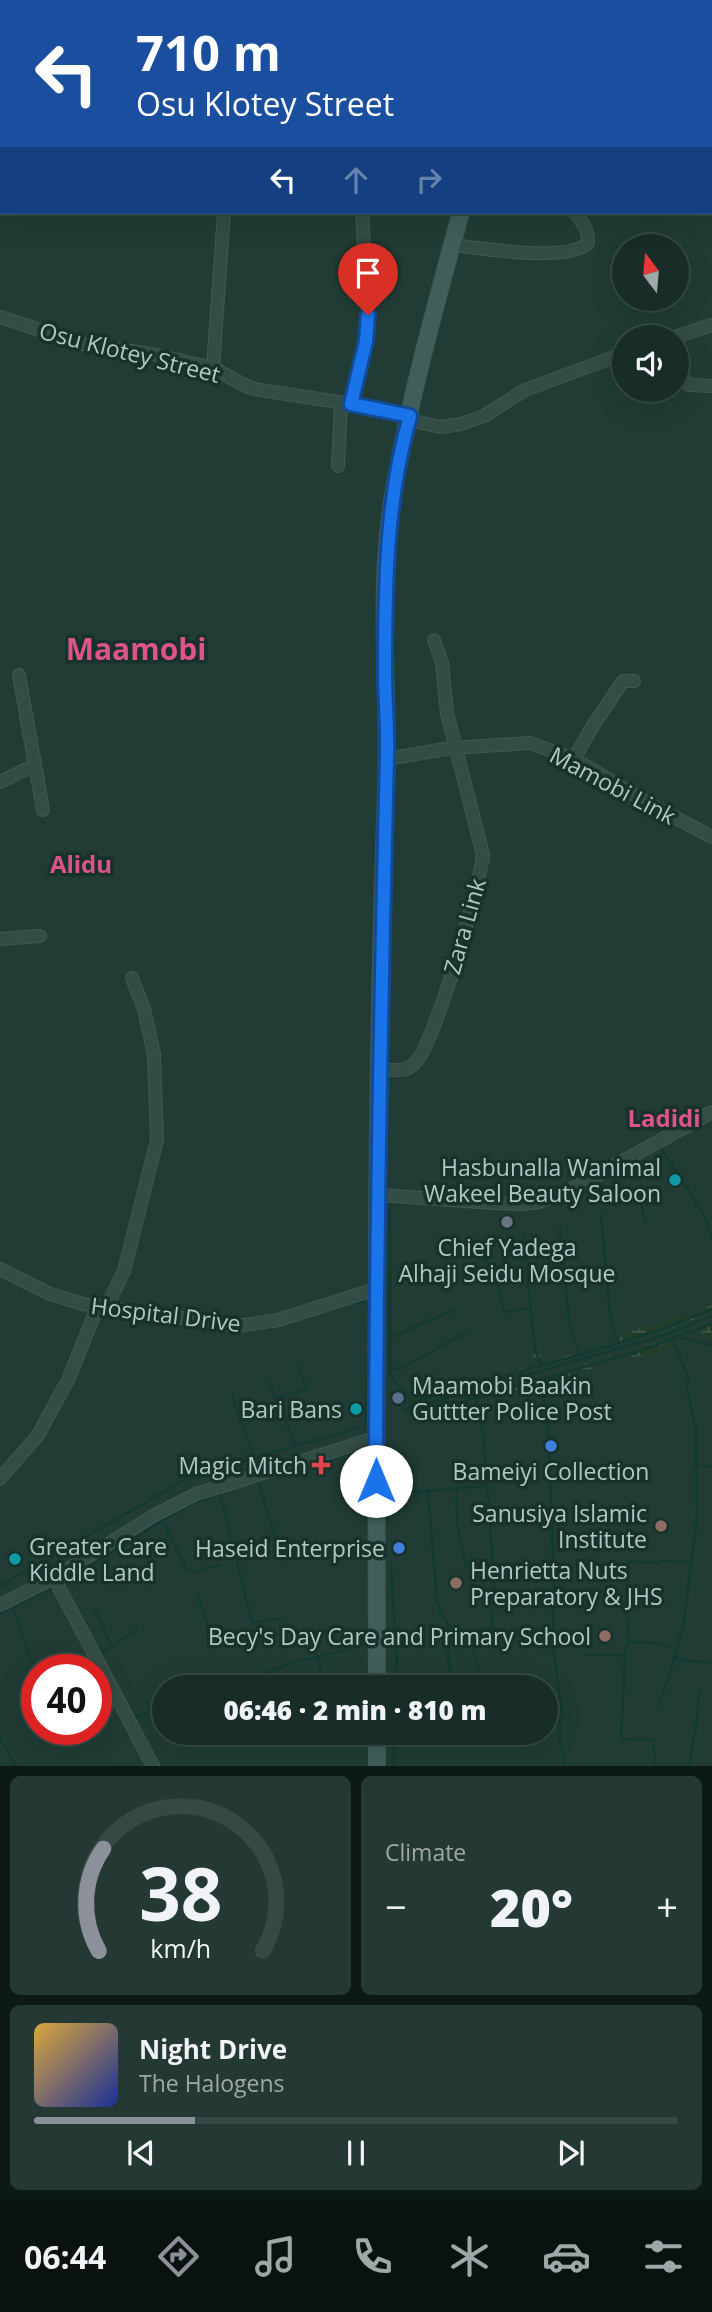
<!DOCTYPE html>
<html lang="en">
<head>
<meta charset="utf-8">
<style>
  :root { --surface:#182d28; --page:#253934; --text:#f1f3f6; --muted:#9fa8a8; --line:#364945; --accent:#8c9099 }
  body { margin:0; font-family:"Open Sans",sans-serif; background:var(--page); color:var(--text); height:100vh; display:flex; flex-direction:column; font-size:26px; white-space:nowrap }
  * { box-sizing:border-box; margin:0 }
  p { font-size:23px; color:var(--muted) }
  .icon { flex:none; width:38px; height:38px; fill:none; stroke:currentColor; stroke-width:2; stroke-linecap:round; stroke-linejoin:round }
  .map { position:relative; height:1766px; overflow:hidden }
  .drawer { display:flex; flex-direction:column; gap:10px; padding:10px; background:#0d1916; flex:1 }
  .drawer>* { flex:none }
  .top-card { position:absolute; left:0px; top:0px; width:712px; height:214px; box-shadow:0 7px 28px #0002,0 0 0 2px var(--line); background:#1a4fa0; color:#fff; overflow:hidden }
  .needle { width:46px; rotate:344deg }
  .fabs { position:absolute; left:612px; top:234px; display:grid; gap:14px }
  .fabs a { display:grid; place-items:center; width:77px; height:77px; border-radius:50%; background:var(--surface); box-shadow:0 7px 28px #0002,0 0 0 2px var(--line); font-size:35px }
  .speed { position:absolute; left:21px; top:1654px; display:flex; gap:14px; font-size:35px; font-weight:700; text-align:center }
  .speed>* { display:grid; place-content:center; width:91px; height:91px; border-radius:50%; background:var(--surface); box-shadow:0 7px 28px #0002,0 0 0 2px var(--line); line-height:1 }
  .speed .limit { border:10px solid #d22; background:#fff; color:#111 }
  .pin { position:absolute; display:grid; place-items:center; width:60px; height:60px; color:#fff; margin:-72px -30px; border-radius:50% 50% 50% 0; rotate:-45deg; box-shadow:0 0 7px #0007 }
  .pin .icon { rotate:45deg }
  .me { position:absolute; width:77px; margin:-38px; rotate:0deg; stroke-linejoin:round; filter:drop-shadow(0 0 5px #0008) }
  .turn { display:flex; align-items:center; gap:24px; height:147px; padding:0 21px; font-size:32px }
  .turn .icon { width:91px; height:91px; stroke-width:2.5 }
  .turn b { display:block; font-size:49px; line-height:60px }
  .lanes { display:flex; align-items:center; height:66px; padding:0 21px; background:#0003; justify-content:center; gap:35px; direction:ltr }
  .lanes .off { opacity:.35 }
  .big { font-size:52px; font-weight:800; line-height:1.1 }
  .drawer .tile { flex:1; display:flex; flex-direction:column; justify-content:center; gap:10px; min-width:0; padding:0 24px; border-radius:10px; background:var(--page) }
  .drawer .dial { align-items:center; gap:0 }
  .dial svg { height:182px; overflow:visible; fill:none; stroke:var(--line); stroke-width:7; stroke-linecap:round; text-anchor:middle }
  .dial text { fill:var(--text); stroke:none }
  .song { display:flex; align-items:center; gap:21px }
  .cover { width:84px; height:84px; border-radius:10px; background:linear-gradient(135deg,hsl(40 70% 55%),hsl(230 70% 35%)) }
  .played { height:7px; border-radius:4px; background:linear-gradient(90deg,var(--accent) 25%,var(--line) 25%) }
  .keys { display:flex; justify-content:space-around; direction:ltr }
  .heat { display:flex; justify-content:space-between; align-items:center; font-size:38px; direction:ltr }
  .drawer .tiles { flex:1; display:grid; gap:10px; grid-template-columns:1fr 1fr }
  .tile:last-child { grid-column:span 2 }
  .trip { position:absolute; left:152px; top:1675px; width:406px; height:70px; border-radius:35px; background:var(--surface); box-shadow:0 7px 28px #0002,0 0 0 2px var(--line); font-weight:800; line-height:70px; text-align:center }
  .menu { display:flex; height:112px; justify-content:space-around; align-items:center; background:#0a1210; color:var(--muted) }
  .menu .icon { width:49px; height:49px }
  .menu .on { color:var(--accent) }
  .menu b { font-size:32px; color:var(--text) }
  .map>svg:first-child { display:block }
</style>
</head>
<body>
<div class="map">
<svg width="712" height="1766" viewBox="0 0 712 1766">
  <defs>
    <pattern id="wetland-marsh" width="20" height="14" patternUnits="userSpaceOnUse" patternTransform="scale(1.75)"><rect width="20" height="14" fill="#223d2a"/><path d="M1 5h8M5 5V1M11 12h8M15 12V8" fill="none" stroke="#405847"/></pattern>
  </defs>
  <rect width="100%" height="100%" fill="#203c35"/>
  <g fill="url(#wetland-marsh)">
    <path d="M712 1304V1312L669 1330 412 1404 411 1399C452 1388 492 1376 533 1366L535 1361 533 1354 536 1352 551 1360 615 1343 617 1336C639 1327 662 1324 684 1314L688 1318H692Z"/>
    <polygon points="712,1322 712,1348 702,1332 676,1342 663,1353 619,1359 578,1373 477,1401 468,1406 451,1407 449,1404 676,1337"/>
  </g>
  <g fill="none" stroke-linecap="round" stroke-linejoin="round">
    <g stroke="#123a31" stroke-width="2.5">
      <polyline points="661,1148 705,1217 712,1238"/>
      <polyline points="639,1194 645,1222 647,1224"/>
      <polyline points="390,1202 390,1375 408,1396 411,1408"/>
      <polyline points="601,1215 610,1315 618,1343"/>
      <polyline points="560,1229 569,1321 579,1353"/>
      <polyline points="523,1236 535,1350 542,1366"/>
      <polyline points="483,1254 497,1283 504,1312 529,1308"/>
      <polyline points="348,1303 367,1302 369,1335"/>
      <polyline points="279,1326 289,1323"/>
      <polyline points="391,1337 454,1310"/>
      <polyline points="681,1338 712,1345"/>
      <polyline points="390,1369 402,1368 465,1333"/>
      <polyline points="539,1381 543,1395 548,1434 554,1580 553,1649 562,1712 559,1715 560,1742 566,1766"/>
      <polyline points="268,1382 284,1415 295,1446"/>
      <polyline points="232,1395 254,1457"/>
      <polyline points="277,1398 306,1389 299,1367"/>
      <polyline points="413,1402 613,1345 668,1327 712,1309"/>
      <polyline points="452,1405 639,1351 712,1324"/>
      <polyline points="405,1410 668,1334 712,1316"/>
      <polyline points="365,1426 369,1353"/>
      <polyline points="314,1464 357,1451 369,1453"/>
      <polyline points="698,1466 712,1466"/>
      <polyline points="258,1481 281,1556"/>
      <polyline points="456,1488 458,1528 466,1568"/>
      <path d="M428 1491 437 1602C442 1618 451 1635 469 1632L479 1671 478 1685"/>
      <polyline points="415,1492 485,1486"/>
      <polyline points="220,1493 252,1623 282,1618"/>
      <polyline points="163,1520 186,1569 195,1572 218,1565"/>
      <polyline points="297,1558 300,1556"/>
      <polyline points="391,1564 397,1663 395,1687"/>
      <polyline points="0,1586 181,1482 209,1471 358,1428"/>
      <polyline points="198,1595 209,1631"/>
      <polyline points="73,1601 64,1582 163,1520 192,1504 218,1494"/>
      <polyline points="13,1608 32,1662"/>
      <polyline points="95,1610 111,1645"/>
      <polyline points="0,1614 54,1587"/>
      <polyline points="449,1625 447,1631 451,1687"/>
      <polyline points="469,1632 490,1628 492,1626 491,1598 495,1593 483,1432 476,1398"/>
      <path d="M628 1642C644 1643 662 1641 676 1650"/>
      <polyline points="99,1654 137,1630"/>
      <polyline points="586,1655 625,1655"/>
      <polyline points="318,1656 321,1672"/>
      <polyline points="674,1657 681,1660 712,1663"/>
      <polyline points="227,1687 295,1662 345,1650"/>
      <polyline points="658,1706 669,1677 683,1626 697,1520 696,1426 694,1423 686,1382 689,1378 672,1340"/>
      <polyline points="132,1718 164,1707"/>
      <polyline points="0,1738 15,1766"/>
      <polyline points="393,1766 395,1732"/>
      <polyline points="655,1766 653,1740 621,1739 625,1655 629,1638 626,1603 629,1561 658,1563 661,1561 691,1562"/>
      <polyline points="689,1766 697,1721 699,1691"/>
    </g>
    <defs>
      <g id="street">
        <polyline points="125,0 127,2"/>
        <polyline points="460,0 467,2"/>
        <polyline points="163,2 163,0"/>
        <polyline points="0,69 2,70"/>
        <polyline points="710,69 712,69"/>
        <polyline points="710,208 712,209"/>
        <path d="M452 245C481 248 567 263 588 243 589 230 582 222 574 212"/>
        <polyline points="0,317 83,344 152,354 213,368 248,387 260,390 351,404 410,416"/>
        <polyline points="672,338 712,325"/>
        <polyline points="213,368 224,212"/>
        <polyline points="677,373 689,385 712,386"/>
        <polyline points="351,404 366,341 368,315 362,212"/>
        <polyline points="409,420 441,427 461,424 484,416 525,390 625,353"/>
        <polyline points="338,466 341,404"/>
        <polyline points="19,675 43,810"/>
        <polyline points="387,759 451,748 530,743 574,759 655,807 712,837"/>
        <polyline points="574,759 592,727 623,681 634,681"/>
        <polyline points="0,782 35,765"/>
        <polyline points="0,939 40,936"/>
        <path d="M380 1069C393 1070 406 1073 415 1063 435 1044 479 887 483 855L447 713 442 663 434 640"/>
        <polyline points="379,1195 493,1203 523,1204 539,1202 578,1186 712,1112"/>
        <polyline points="0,1269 50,1294 83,1304 237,1326 278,1320 376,1289"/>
        <polyline points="107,1306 124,1271 157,1140 154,1054 144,1009 132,978"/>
        <polyline points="0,1479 38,1435 68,1380 98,1306"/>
        <polyline points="54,1578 153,1766"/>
        <polyline points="0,1605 54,1578 153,1516 196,1494 376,1438"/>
      </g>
      <g id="secondary">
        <polyline points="259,2 259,0"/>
        <path d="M377 1687C376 1389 375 1090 386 792 390 696 377 598 392 502 408 404 435 307 461 212"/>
        <polyline points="377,1766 377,1732"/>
      </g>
    </defs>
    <use href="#street" stroke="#405853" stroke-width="14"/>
    <use href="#secondary" stroke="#405853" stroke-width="18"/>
    <use href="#street" stroke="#344c46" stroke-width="12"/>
    <use href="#secondary" stroke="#415f5a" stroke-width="16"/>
  </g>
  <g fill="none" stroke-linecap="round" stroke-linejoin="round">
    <defs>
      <path id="route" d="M368 315 366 341 351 404 410 416C386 500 385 586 385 672 385 700 388 729 387 757 381 999 376 1240 376 1481"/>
    </defs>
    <use href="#route" stroke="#114b97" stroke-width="18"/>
    <use href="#route" stroke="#1a73e8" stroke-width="12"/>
  </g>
  <g fill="#0f9aa8" stroke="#19312b" stroke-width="2.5">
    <circle cx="675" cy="1180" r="7"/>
    <circle cx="356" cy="1409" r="7"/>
    <circle cx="15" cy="1559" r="7"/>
  </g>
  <circle fill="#6b7280" stroke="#19312b" stroke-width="2.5" cx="507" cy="1222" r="7"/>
  <circle fill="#5c6f8a" stroke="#19312b" stroke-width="2.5" cx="398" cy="1398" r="7"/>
  <g fill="#3f7fe0" stroke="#19312b" stroke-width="2.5">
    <circle cx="551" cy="1446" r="7"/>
    <circle cx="399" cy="1548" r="7"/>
  </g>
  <path fill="#e0444e" stroke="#19312b" stroke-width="2.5" d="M317.5 1454.5h7v7h7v7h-7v7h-7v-7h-7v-7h7z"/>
  <g fill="#8d6e63" stroke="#19312b" stroke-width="2.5">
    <circle cx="661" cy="1526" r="7"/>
    <circle cx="456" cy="1583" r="7"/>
    <circle cx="605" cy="1636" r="7"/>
  </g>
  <g text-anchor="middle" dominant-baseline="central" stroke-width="7" stroke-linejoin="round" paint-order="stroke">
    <g font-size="23" fill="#aec8c3" stroke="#19312b">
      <text transform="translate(130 352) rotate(14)">Osu Klotey Street</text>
      <text transform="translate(613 785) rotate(28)">Mamobi Link</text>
      <text transform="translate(464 926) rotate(-74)">Zara Link</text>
      <text transform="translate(166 1314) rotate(7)">Hospital Drive</text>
    </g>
    <g font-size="23" fill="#aec8c3" stroke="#19312b" text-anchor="end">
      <text x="661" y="1167">Hasbunalla Wanimal<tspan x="661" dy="26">Wakeel Beauty Saloon</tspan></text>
      <text x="507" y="1247" text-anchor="middle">Chief Yadega<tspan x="507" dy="26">Alhaji Seidu Mosque</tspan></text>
      <text x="412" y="1385" text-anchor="start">Maamobi Baakin<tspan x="412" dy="26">Guttter Police Post</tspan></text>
      <text x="342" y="1409">Bari Bans</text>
      <text x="307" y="1465">Magic Mitch</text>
      <text x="551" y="1471" text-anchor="middle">Bameiyi Collection</text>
      <text x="647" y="1513">Sanusiya Islamic<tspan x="647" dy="26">Institute</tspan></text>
      <text x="29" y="1546" text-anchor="start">Greater Care<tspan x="29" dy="26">Kiddle Land</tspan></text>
      <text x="385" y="1548">Haseid Enterprise</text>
      <text x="470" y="1570" text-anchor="start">Henrietta Nuts<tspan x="470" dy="26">Preparatory &amp; JHS</tspan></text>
      <text x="591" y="1636">Becy's Day Care and Primary School</text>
    </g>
    <g font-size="24" font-weight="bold" fill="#dd5488" stroke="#19312b">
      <text x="81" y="863">Alidu</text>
      <text x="664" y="1117">Ladidi</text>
    </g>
    <g font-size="30" font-weight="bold" fill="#dd5488" stroke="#19312b">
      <text x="136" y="648">Maamobi</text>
    </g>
  </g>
</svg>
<div class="fabs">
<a><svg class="needle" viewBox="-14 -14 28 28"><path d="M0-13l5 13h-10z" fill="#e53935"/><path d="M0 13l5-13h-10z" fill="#9fa8a8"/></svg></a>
<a><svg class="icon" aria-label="sound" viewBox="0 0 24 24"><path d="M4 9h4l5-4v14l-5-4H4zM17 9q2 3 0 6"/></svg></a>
</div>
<div class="speed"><div class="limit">40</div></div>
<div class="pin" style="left:368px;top:315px;background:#d93025"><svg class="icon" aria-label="arrive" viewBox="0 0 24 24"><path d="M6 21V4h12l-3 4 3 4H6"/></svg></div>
<svg class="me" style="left:376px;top:1481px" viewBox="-20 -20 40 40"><circle r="19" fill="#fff"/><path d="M0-13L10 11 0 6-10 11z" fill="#1a73e8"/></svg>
<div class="trip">06:46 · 2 min · 810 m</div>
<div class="top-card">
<div class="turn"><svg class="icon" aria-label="left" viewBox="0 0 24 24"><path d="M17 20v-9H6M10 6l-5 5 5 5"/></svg><div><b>710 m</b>Osu Klotey Street</div></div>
<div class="lanes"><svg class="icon" aria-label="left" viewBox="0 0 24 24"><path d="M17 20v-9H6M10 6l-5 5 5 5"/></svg><svg class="icon off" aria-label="ahead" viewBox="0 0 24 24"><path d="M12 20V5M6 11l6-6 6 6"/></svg><svg class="icon off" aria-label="right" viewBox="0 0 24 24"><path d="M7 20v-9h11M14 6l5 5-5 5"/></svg></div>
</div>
</div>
<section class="drawer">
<div class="tiles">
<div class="tile dial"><svg viewBox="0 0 100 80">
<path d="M14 69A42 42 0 1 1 86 69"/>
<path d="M14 69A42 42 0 0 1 16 24" stroke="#8c9099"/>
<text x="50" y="56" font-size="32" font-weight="700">38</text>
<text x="50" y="72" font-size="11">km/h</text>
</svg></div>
<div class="tile"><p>Climate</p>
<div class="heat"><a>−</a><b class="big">20°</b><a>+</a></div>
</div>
<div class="tile">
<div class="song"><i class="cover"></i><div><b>Night Drive</b><p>The Halogens</p></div></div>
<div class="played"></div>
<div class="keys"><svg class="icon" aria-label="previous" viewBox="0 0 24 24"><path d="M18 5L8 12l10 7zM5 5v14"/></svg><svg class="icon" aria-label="pause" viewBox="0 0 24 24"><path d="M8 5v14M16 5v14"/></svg><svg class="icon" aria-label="next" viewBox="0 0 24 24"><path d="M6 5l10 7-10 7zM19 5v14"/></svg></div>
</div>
</div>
</section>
<nav class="menu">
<b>06:44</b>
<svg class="icon on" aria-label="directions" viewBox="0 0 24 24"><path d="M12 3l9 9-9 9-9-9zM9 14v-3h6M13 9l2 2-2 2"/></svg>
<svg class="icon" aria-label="music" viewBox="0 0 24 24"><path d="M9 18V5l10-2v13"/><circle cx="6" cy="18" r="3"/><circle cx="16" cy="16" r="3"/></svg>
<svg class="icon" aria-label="phone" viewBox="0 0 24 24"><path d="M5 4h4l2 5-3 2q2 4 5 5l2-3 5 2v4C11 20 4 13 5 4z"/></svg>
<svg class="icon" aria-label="climate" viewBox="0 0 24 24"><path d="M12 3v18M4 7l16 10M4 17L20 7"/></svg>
<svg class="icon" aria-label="car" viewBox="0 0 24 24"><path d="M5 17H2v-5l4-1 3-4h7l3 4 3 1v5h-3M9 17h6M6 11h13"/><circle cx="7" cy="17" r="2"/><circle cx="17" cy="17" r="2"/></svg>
<svg class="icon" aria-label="filters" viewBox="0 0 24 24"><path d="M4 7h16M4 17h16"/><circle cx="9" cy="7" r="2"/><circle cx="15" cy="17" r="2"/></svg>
</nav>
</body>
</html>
